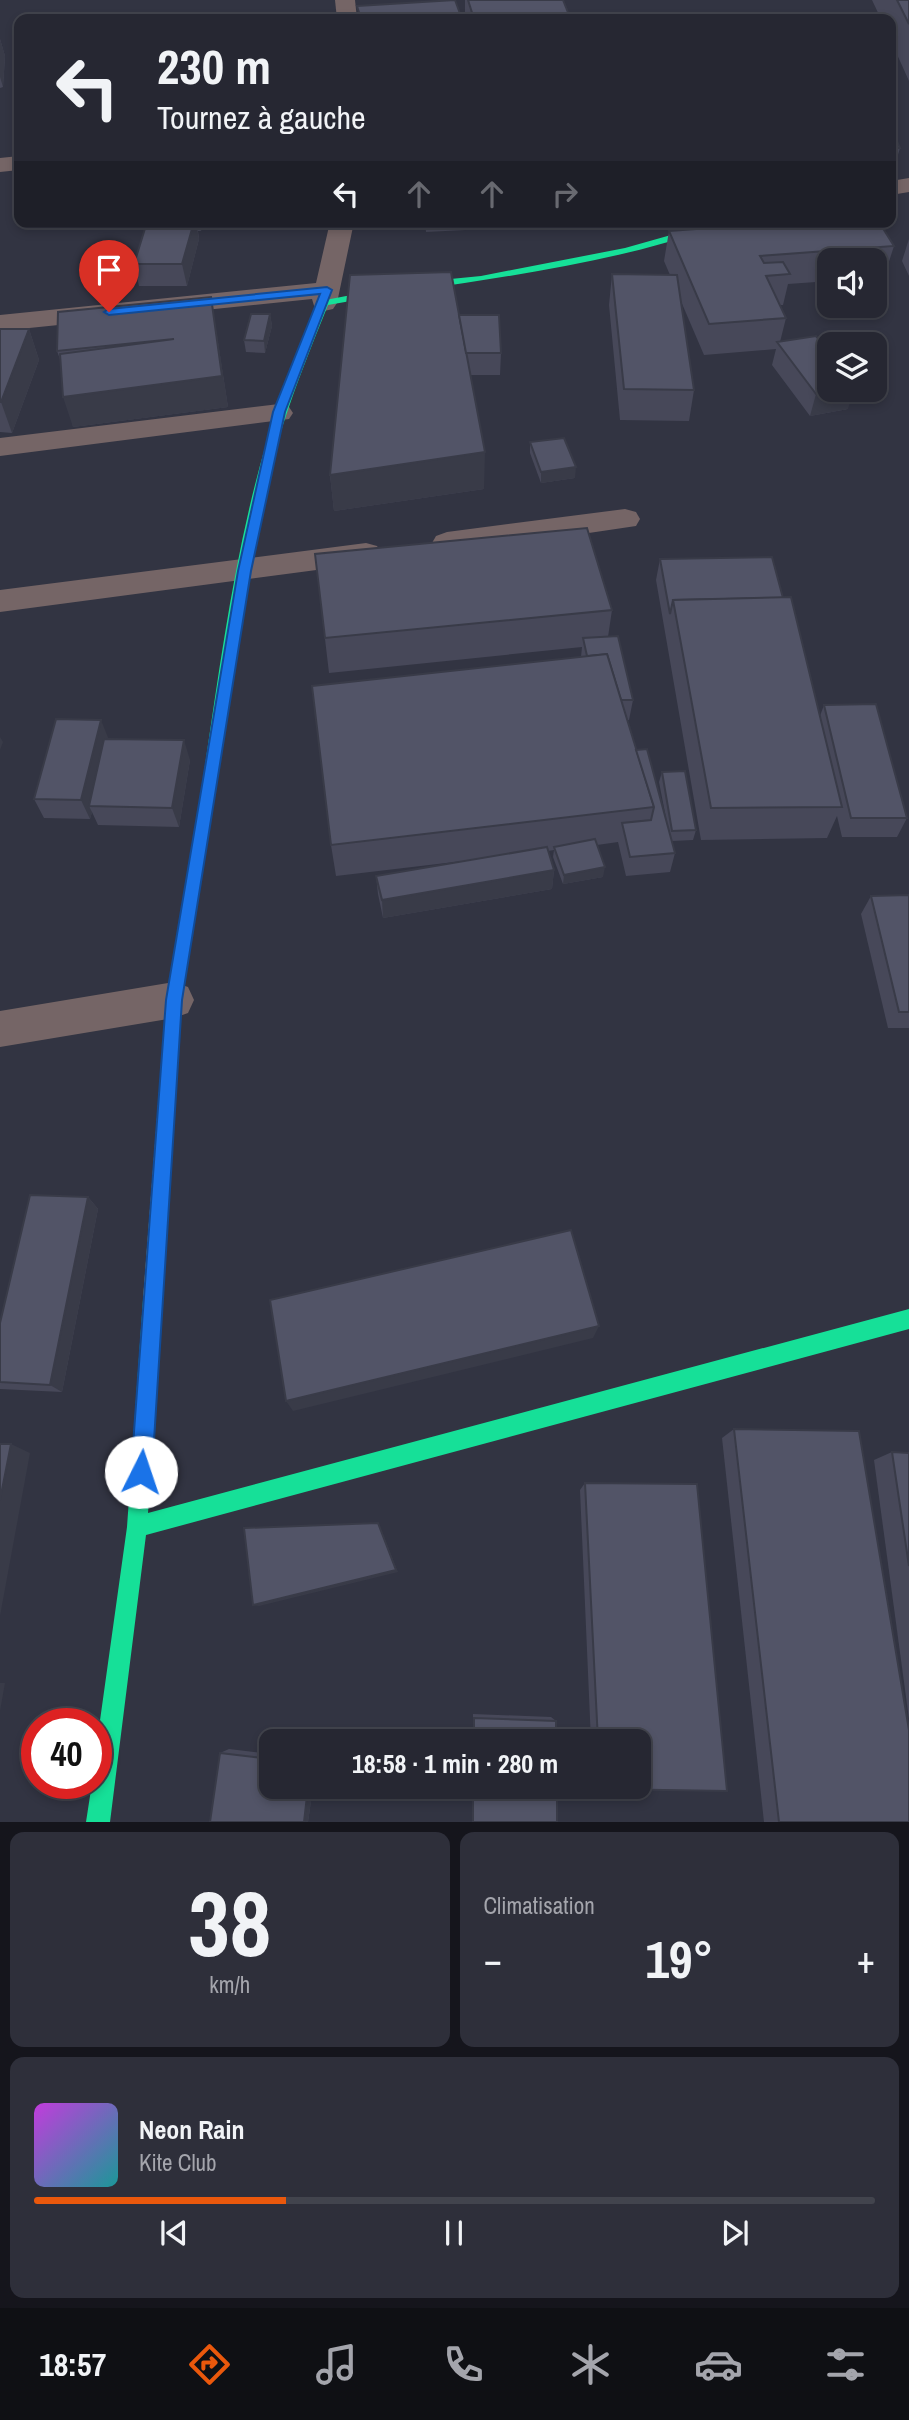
<!DOCTYPE html>
<html lang="fr">
<head>
<meta charset="utf-8">
<style>
  :root { --surface:#262732; --page:#2e2f3a; --text:#f1f3f6; --muted:#a4a5ac; --line:#42444d; --accent:#ea580c }
  body { margin:0; font-family:"Archivo Narrow",sans-serif; background:var(--page); color:var(--text); height:100vh; display:flex; flex-direction:column; font-size:26px; white-space:nowrap }
  * { box-sizing:border-box; margin:0 }
  p { font-size:23px; color:var(--muted) }
  .icon { flex:none; width:38px; height:38px; fill:none; stroke:currentColor; stroke-width:2; stroke-linecap:round; stroke-linejoin:round }
  .map { position:relative; height:1822px; overflow:hidden }
  .drawer { display:flex; flex-direction:column; gap:10px; padding:10px; background:#15151c; flex:1 }
  .drawer>* { flex:none }
  .banner { position:absolute; left:14px; top:14px; width:882px; height:214px; border-radius:14px; box-shadow:0 4px 10px #0003,0 0 0 2px var(--line); background:#262732; color:var(--text); overflow:hidden }
  .fabs { position:absolute; left:817px; top:248px; display:grid; gap:14px }
  .fabs a { display:grid; place-items:center; width:70px; height:70px; border-radius:14px; background:var(--surface); box-shadow:0 4px 10px #0003,0 0 0 2px var(--line); font-size:35px }
  .speed { position:absolute; left:21px; top:1708px; display:flex; gap:14px; font-size:35px; font-weight:700; text-align:center }
  .speed>* { display:grid; place-content:center; width:91px; height:91px; border-radius:50%; background:var(--surface); box-shadow:0 4px 10px #0003,0 0 0 2px var(--line); line-height:1 }
  .speed .limit { border:10px solid #d22; background:#fff; color:#111 }
  .pin { position:absolute; display:grid; place-items:center; width:60px; height:60px; color:#fff; margin:-72px -30px; border-radius:50% 50% 50% 0; rotate:-45deg; box-shadow:0 0 7px #0007 }
  .pin .icon { rotate:45deg }
  .me { position:absolute; width:77px; margin:-38px; rotate:4deg; stroke-linejoin:round; filter:drop-shadow(0 0 5px #0008) }
  .turn { display:flex; align-items:center; gap:24px; height:147px; padding:0 28px; font-size:32px }
  .turn .icon { width:91px; height:91px; stroke-width:2.5 }
  .turn b { display:block; font-size:49px; line-height:60px }
  .lanes { display:flex; align-items:center; height:66px; padding:0 28px; background:#0003; justify-content:center; gap:35px; direction:ltr }
  .lanes .off { opacity:.35 }
  .big { font-size:52px; font-weight:700; line-height:1.1 }
  .drawer .widget { flex:1; display:flex; flex-direction:column; justify-content:center; gap:10px; min-width:0; padding:0 24px; border-radius:14px; background:var(--page) }
  .drawer .dial { align-items:center; gap:0 }
  .dial b { font-size:91px; line-height:1 }
  .song { display:flex; align-items:center; gap:21px }
  .cover { width:84px; height:84px; border-radius:10px; background:linear-gradient(135deg,hsl(290 70% 55%),hsl(180 70% 35%)) }
  .played { height:7px; border-radius:4px; background:linear-gradient(90deg,var(--accent) 30%,var(--line) 30%) }
  .keys { display:flex; justify-content:space-around; direction:ltr }
  .heat { display:flex; justify-content:space-between; align-items:center; font-size:38px; direction:ltr }
  .drawer .tiles { flex:1; display:grid; gap:10px; grid-template-columns:1fr 1fr }
  .widget:last-child { grid-column:span 2 }
  .trip { position:absolute; left:259px; top:1729px; width:392px; height:70px; border-radius:14px; background:var(--surface); box-shadow:0 4px 10px #0003,0 0 0 2px var(--line); font-weight:700; line-height:70px; text-align:center }
  .tabs { display:flex; height:112px; justify-content:space-around; align-items:center; background:#0f1014; color:var(--muted) }
  .tabs .icon { width:49px; height:49px }
  .tabs .active { color:var(--accent) }
  .tabs b { font-size:32px; color:var(--text) }
  .map>svg:first-child { display:block }
</style>
</head>
<body>
<div class="map">
<svg width="909" height="1822" viewBox="0 0 909 1822">
  <rect width="100%" height="100%" fill="#323442"/>
  <g fill="none" stroke-linecap="round" stroke-linejoin="round">
    <g fill="#756566" fill-rule="evenodd">
      <polygon points="335,0 355,0 357,19 337,19"/>
      <polygon points="19,156 19,170 0,172 0,158"/>
      <polygon points="909,178 909,192 891,195 891,181"/>
      <polygon points="330,222 354,222 337,303 333,309 324,311 315,309 312,299 0,331 0,315 316,283"/>
      <polygon points="279,404 289,407 293,413 289,419 0,456 0,438"/>
      <polygon points="625,509 636,512 640,519 636,526 447,554 436,550 432,543 436,536 447,532"/>
      <polygon points="366,543 377,546 382,554 377,562 0,612 0,590"/>
      <polygon points="174,982 188,987 194,1000 188,1013 174,1018 0,1047 0,1011"/>
    </g>
    <g fill="#16e098" fill-rule="evenodd">
      <path d="M717 222H734C716 233 688 237 668 242 557 274 442 284 328 305 312 345 296 384 283 425 244 552 231 687 211 818L209 822H199L197 818C219 678 234 534 280 400 292 366 303 331 320 301L420 282 481 276 625 248Z"/>
      <polygon points="153,1290 160,1293 163,1300 148,1513 909,1309 909,1329 146,1535 110,1822 86,1822 92,1783 96,1783 96,1749 127,1527 143,1300 146,1293"/>
    </g>
    <polygon fill="#ffcf43" fill-rule="evenodd" points="204,812 211,818 182,1000 163,1300 160,1307 153,1310 146,1307 143,1300 166,1000 197,818"/>
  </g>
  <g fill="#474859">
    <polygon points="465,0 563,0 569,15 568,19 465,19"/>
    <polygon points="872,0 909,0 909,81 891,41 891,19 881,19"/>
    <polygon points="0,39 5,56 3,87 0,88"/>
    <polygon points="891,128 900,148 891,178"/>
    <polygon points="145,222 204,222 201,231 198,231 199,239 187,286 139,286 134,264 146,225"/>
    <polygon points="425,222 526,222 526,227 426,232"/>
    <polygon points="669,231 894,246 884,277 875,278 875,261 830,261 830,281 788,284 783,305 780,305 786,318 780,342 848,409 810,416 772,365 776,349 704,355 680,299 694,390 689,421 620,420 609,305 612,274 670,275 664,261"/>
    <polygon points="909,239 909,276 902,261"/>
    <polygon points="211,297 228,407 73,427 61,362 57,351"/>
    <polygon points="270,314 272,326 265,353 246,352 244,340"/>
    <polygon points="459,315 501,353 500,375 470,375 484,489 334,511 330,475"/>
    <polygon points="0,329 29,329 39,360 12,433 0,432"/>
    <polygon points="530,442 575,478 541,483 530,453"/>
    <polygon points="315,554 612,610 608,637 633,700 629,720 627,720 636,750 666,818 659,782 662,772 696,830 693,840 672,841 675,853 670,872 626,876 618,842 597,845 603,877 563,884 553,857 554,850 548,851 554,870 552,889 383,918 378,894 376,876 463,861 336,876 331,845 581,657 582,647 329,673"/>
    <polygon points="660,559 783,598 820,716 824,705 907,818 897,837 842,837 837,816 827,838 701,840 656,580"/>
    <polygon points="108,739 190,760 179,827 98,825 92,812 90,819 44,818 34,799"/>
    <polygon points="909,895 909,1028 888,1028 861,914 871,896"/>
    <polygon points="88,1197 98,1209 62,1392 0,1389 0,1323"/>
    <polygon points="734,1429 909,1822 764,1822 722,1438"/>
    <polygon points="892,1452 909,1453 909,1719 874,1460"/>
    <polygon points="585,1483 697,1484 727,1791 600,1789 598,1787 639,1787 639,1741 591,1741 580,1490"/>
    <polygon points="473,1714 551,1717 556,1721 556,1741 473,1741"/>
    <polygon points="229,1749 271,1754 271,1787 313,1787 308,1822 210,1822 220,1753"/>
    <rect x="472" y="1787" width="85" height="35"/>
  </g>
  <g fill="#393b48">
    <polygon points="0,39 5,56 3,87 0,77"/>
    <polygon points="194,222 196,222 199,239 187,286 182,264"/>
    <polygon points="199,222 204,222 201,231"/>
    <polygon points="211,297 228,407 73,427 63,397 222,376"/>
    <polygon points="270,314 272,326 265,353 264,341"/>
    <polygon points="29,329 39,360 12,433 1,402"/>
    <polygon points="836,390 854,390 848,409 810,416 816,394"/>
    <polygon points="485,452 484,489 334,511 330,475"/>
    <polygon points="576,467 575,478 541,483 541,472"/>
    <polygon points="101,720 109,740 89,806 92,812 90,819 81,800"/>
    <polygon points="0,737 3,742 0,750"/>
    <polygon points="184,740 190,760 179,827 172,808"/>
    <polygon points="605,867 603,877 563,884 564,875"/>
    <polygon points="554,870 552,889 383,918 382,900"/>
    <polygon points="88,1197 98,1209 62,1392 50,1385"/>
    <polygon points="599,1326 593,1338 293,1411 286,1401"/>
    <polygon points="11,1444 30,1453 0,1616 0,1500"/>
    <polygon points="378,1523 380,1527 398,1572 259,1606 253,1605"/>
    <polygon points="0,1683 5,1683 0,1711"/>
    <polygon points="308,1787 313,1787 308,1822 304,1822"/>
  </g>
  <g fill="#525467" stroke="#393b48" stroke-width="2">
    <polygon points="455,0 462,19 361,19 357,6"/>
    <polygon points="468,0 563,0 569,15 474,19"/>
    <polygon points="897,0 909,0 909,24"/>
    <polygon points="891,128 900,148 891,148"/>
    <polygon points="147,222 194,222 182,264 134,264"/>
    <polygon points="789,222 879,222 894,246 760,256 764,263 783,262 790,274 766,276 786,318 709,324 669,231"/>
    <polygon points="451,272 485,452 330,475 350,275"/>
    <polygon points="612,274 677,275 694,390 624,389"/>
    <polygon points="211,297 222,376 63,397 60,354 174,339 57,351 58,312"/>
    <polygon points="251,314 270,314 264,341 244,340"/>
    <polygon points="459,315 499,315 501,353 466,353"/>
    <polygon points="0,329 29,329 1,402 0,402"/>
    <polygon points="816,336 830,353 830,390 836,390 816,394 777,342"/>
    <polygon points="564,438 576,467 541,472 530,442"/>
    <polygon points="587,528 612,610 325,638 315,554"/>
    <polygon points="772,557 783,598 673,600 670,614 660,559"/>
    <polygon points="791,597 842,807 711,808 673,600"/>
    <polygon points="618,636 633,700 621,700 607,654 587,656 583,638"/>
    <polygon points="607,654 654,807 331,845 312,686"/>
    <polygon points="876,704 907,818 851,818 824,705"/>
    <polygon points="56,719 101,720 81,800 34,799"/>
    <polygon points="104,739 184,740 172,808 89,806"/>
    <polygon points="647,749 675,853 630,857 622,823 651,820 654,807 636,750"/>
    <polygon points="685,771 696,830 672,831 662,772"/>
    <polygon points="595,839 605,867 564,875 554,847"/>
    <polygon points="547,847 554,870 382,900 376,876"/>
    <polygon points="909,895 909,1012 899,1012 871,896"/>
    <polygon points="30,1195 88,1197 50,1385 0,1382 0,1323"/>
    <polygon points="571,1230 599,1326 286,1401 270,1300"/>
    <polygon points="734,1429 859,1431 909,1730 909,1822 779,1822"/>
    <polygon points="0,1444 11,1444 0,1500"/>
    <polygon points="892,1452 909,1453 909,1566"/>
    <polygon points="585,1483 697,1484 727,1791 600,1789 600,1787 639,1787 639,1741 598,1741"/>
    <polygon points="378,1523 396,1570 253,1605 244,1528"/>
    <polygon points="474,1718 556,1721 556,1741 474,1741"/>
    <polygon points="220,1753 271,1759 271,1787 308,1787 304,1822 210,1822"/>
    <rect x="473" y="1787" width="84" height="35"/>
  </g>
  <polygon fill="#1a73e8" stroke="#114b97" stroke-width="2" points="327,287 332,290 285,412 251,571 182,1000 152,1472 149,1479 141,1482 134,1479 131,1472 166,1000 238,571 273,412 320,294 109,315 104,312 109,309"/>
</svg>
<div class="fabs">
<a><svg class="icon" aria-label="sound" viewBox="0 0 24 24"><path d="M4 9h4l5-4v14l-5-4H4zM17 9q2 3 0 6"/></svg></a>
<a><svg class="icon" aria-label="layers" viewBox="0 0 24 24"><path d="M12 4l9 5-9 5-9-5zM3 14l9 5 9-5"/></svg></a>
</div>
<div class="speed"><div class="limit">40</div></div>
<div class="pin" style="left:109px;top:312px;background:#d93025"><svg class="icon" aria-label="arrive" viewBox="0 0 24 24"><path d="M6 21V4h12l-3 4 3 4H6"/></svg></div>
<svg class="me" style="left:141px;top:1472px" viewBox="-20 -20 40 40"><circle r="19" fill="#fff"/><path d="M0-13L10 11 0 6-10 11z" fill="#1a73e8"/></svg>
<div class="trip">18:58 · 1 min · 280 m</div>
<div class="banner">
<div class="turn"><svg class="icon" aria-label="left" viewBox="0 0 24 24"><path d="M17 20v-9H6M10 6l-5 5 5 5"/></svg><div><b>230 m</b>Tournez à gauche</div></div>
<div class="lanes"><svg class="icon" aria-label="left" viewBox="0 0 24 24"><path d="M17 20v-9H6M10 6l-5 5 5 5"/></svg><svg class="icon off" aria-label="ahead" viewBox="0 0 24 24"><path d="M12 20V5M6 11l6-6 6 6"/></svg><svg class="icon off" aria-label="ahead" viewBox="0 0 24 24"><path d="M12 20V5M6 11l6-6 6 6"/></svg><svg class="icon off" aria-label="right" viewBox="0 0 24 24"><path d="M7 20v-9h11M14 6l5 5-5 5"/></svg></div>
</div>
</div>
<section class="drawer">
<div class="tiles">
<div class="widget dial"><b>38</b><p>km/h</p></div>
<div class="widget"><p>Climatisation</p>
<div class="heat"><a>−</a><b class="big">19°</b><a>+</a></div>
</div>
<div class="widget">
<div class="song"><i class="cover"></i><div><b>Neon Rain</b><p>Kite Club</p></div></div>
<div class="played"></div>
<div class="keys"><svg class="icon" aria-label="previous" viewBox="0 0 24 24"><path d="M18 5L8 12l10 7zM5 5v14"/></svg><svg class="icon" aria-label="pause" viewBox="0 0 24 24"><path d="M8 5v14M16 5v14"/></svg><svg class="icon" aria-label="next" viewBox="0 0 24 24"><path d="M6 5l10 7-10 7zM19 5v14"/></svg></div>
</div>
</div>
</section>
<nav class="tabs">
<b>18:57</b>
<svg class="icon active" aria-label="directions" viewBox="0 0 24 24"><path d="M12 3l9 9-9 9-9-9zM9 14v-3h6M13 9l2 2-2 2"/></svg>
<svg class="icon" aria-label="music" viewBox="0 0 24 24"><path d="M9 18V5l10-2v13"/><circle cx="6" cy="18" r="3"/><circle cx="16" cy="16" r="3"/></svg>
<svg class="icon" aria-label="phone" viewBox="0 0 24 24"><path d="M5 4h4l2 5-3 2q2 4 5 5l2-3 5 2v4C11 20 4 13 5 4z"/></svg>
<svg class="icon" aria-label="climate" viewBox="0 0 24 24"><path d="M12 3v18M4 7l16 10M4 17L20 7"/></svg>
<svg class="icon" aria-label="car" viewBox="0 0 24 24"><path d="M5 17H2v-5l4-1 3-4h7l3 4 3 1v5h-3M9 17h6M6 11h13"/><circle cx="7" cy="17" r="2"/><circle cx="17" cy="17" r="2"/></svg>
<svg class="icon" aria-label="filters" viewBox="0 0 24 24"><path d="M4 7h16M4 17h16"/><circle cx="9" cy="7" r="2"/><circle cx="15" cy="17" r="2"/></svg>
</nav>
</body>
</html>
